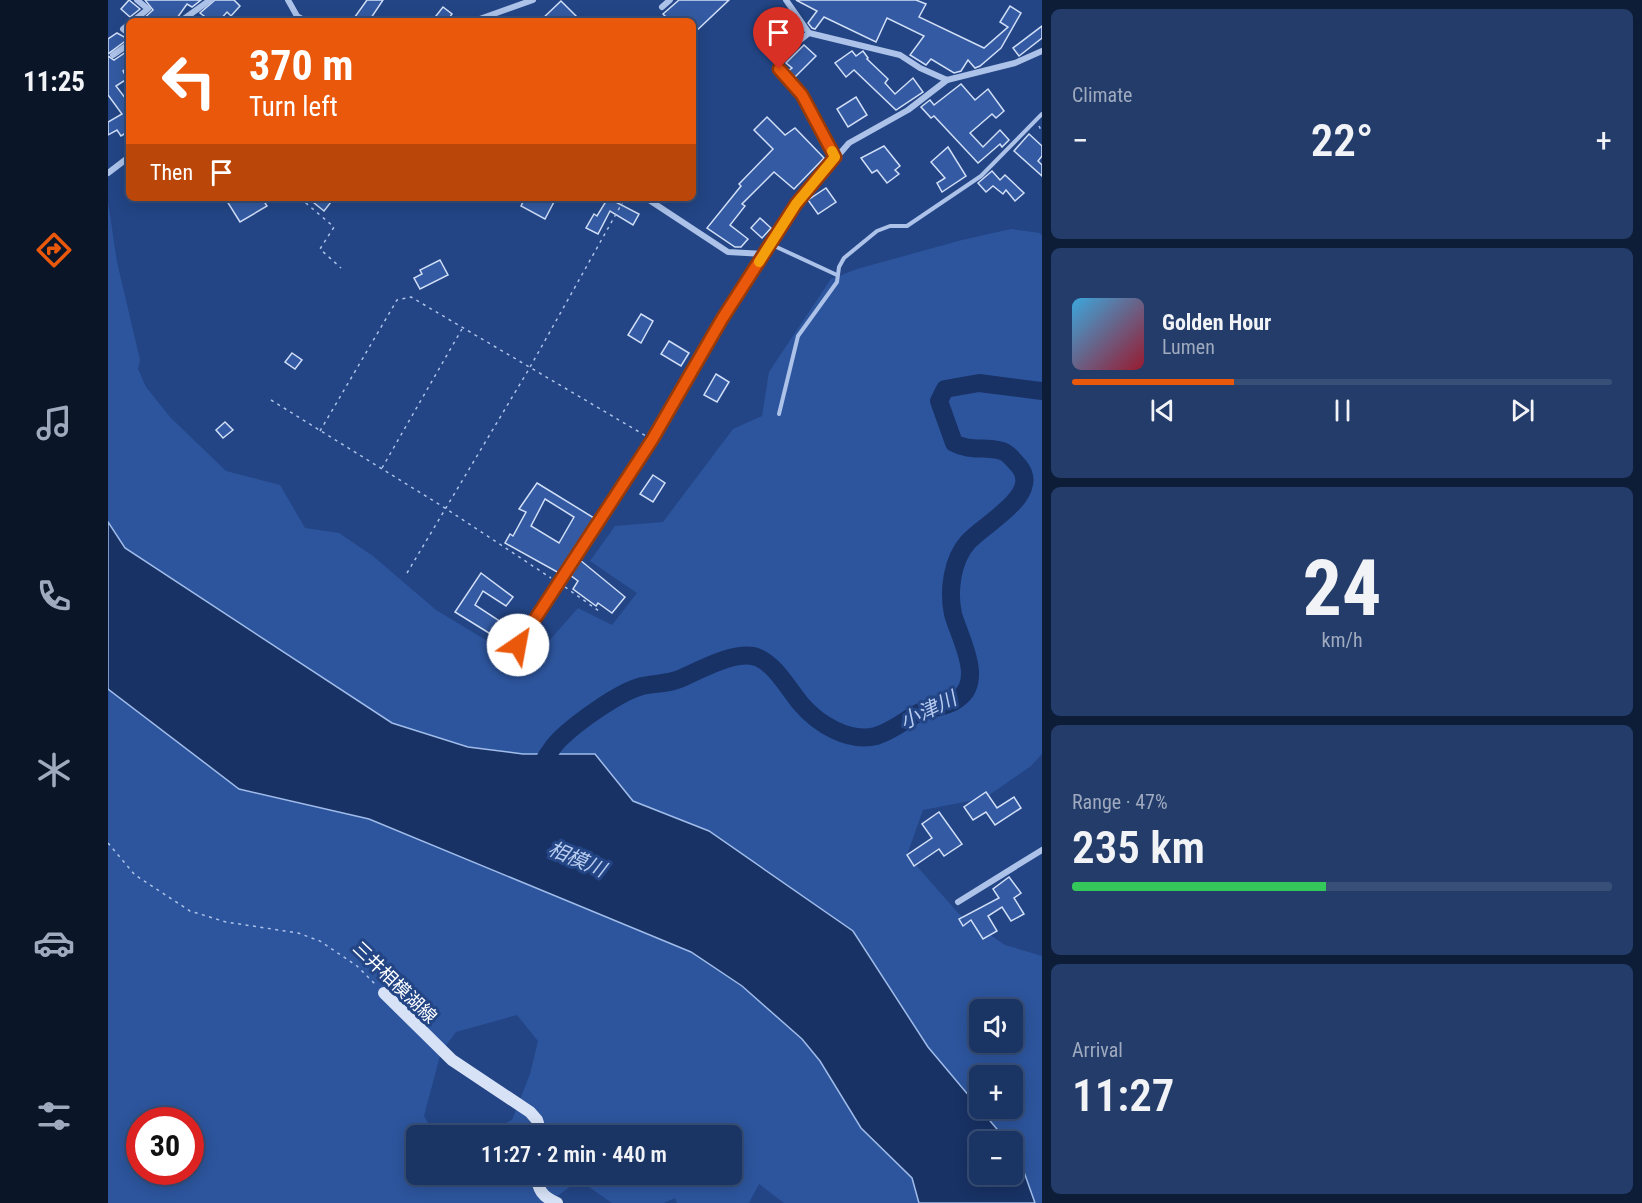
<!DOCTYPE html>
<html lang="en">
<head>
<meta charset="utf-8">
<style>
  :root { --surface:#1a3464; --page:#233c6a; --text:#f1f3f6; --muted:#9faabf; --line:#384f78; --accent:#ea580c }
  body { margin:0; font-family:"Roboto Condensed","Noto Sans JP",sans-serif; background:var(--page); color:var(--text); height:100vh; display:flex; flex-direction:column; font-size:22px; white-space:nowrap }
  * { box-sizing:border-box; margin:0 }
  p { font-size:20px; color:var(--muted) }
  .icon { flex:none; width:33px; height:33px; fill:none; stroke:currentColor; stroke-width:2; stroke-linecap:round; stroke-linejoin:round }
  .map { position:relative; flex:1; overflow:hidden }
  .drawer { display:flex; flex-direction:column; gap:9px; padding:9px; background:#0e1d37; width:600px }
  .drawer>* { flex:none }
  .guide { position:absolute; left:18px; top:18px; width:570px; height:183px; border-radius:9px; box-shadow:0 3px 15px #0003,0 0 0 2px var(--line); background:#ea580c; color:#fff; overflow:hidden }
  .controls { position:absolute; left:861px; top:999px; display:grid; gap:12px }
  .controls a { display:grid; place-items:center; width:54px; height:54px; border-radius:9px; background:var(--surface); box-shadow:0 3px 15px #0003,0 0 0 2px var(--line); font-size:30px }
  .speed { position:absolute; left:18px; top:1107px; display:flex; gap:12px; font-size:30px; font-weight:700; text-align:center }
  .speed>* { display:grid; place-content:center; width:78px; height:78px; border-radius:50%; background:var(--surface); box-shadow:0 3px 15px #0003,0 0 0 2px var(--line); line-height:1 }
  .speed .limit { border:9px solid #d22; background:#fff; color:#111 }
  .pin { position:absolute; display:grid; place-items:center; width:51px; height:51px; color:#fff; margin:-62px -26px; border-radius:50% 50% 50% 0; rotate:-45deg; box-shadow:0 0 6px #0007 }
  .pin .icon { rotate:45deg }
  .me { position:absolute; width:66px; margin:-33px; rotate:33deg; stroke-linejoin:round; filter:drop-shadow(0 0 4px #0008) }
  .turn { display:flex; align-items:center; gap:21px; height:126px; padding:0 24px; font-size:27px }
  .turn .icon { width:78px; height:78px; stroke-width:2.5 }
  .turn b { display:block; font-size:42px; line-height:51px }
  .then { display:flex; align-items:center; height:57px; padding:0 24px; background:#0003; gap:12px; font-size:22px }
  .big { font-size:45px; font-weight:600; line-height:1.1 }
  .drawer .card { flex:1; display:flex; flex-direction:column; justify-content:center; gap:9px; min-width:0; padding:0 21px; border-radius:9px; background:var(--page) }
  .drawer .dial { align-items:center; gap:0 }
  .dial b { font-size:78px; line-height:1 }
  .song { display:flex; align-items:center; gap:18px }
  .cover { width:72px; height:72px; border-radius:9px; background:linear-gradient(135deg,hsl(200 70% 55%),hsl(350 70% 35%)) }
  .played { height:6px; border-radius:3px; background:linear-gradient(90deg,var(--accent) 30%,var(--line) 30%) }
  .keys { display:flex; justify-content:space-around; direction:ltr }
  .heat { display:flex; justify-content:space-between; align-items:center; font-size:33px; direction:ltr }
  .charge { height:9px; border-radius:4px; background:linear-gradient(90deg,#34c759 47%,var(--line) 0) }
  .trip { position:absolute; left:298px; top:1125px; width:336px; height:60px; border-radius:9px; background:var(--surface); box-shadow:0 3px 15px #0003,0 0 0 2px var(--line); font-weight:600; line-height:60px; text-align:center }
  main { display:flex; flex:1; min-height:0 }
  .dock { display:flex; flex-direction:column; width:108px; justify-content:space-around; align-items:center; background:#0a1528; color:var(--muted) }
  .dock .icon { width:42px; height:42px }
  .dock .current { color:var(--accent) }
  .dock b { font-size:27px; color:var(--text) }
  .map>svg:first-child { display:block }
</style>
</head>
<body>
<main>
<nav class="dock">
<b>11:25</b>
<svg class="icon current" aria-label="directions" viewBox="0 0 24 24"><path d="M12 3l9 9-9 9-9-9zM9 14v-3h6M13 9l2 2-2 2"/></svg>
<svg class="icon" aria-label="music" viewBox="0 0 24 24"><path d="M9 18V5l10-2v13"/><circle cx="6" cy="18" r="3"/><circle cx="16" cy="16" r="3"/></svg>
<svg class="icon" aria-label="phone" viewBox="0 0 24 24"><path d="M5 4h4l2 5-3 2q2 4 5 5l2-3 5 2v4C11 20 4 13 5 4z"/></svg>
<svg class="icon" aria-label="climate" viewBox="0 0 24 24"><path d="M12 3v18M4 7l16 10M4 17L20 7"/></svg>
<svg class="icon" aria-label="car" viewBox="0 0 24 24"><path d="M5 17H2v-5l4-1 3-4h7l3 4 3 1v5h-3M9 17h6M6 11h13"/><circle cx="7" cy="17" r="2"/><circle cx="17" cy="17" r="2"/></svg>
<svg class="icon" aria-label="filters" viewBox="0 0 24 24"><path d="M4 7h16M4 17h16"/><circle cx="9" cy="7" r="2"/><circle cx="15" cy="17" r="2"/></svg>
</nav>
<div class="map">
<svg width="934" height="1203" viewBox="0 0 934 1203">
  <rect width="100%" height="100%" fill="#234585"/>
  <g fill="#2d559d" fill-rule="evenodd">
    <path d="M0 202 9 262 32 360 30 369 38 387 62 417 118 471 172 485 197 528 231 533 265 556 328 610 401 654 425 659 470 608 504 625 529 593 482 561 507 526 555 522 625 429 654 416 661 372 723 279 749 269 854 240 903 229 932 233 934 236V754L923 766 877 798 815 810 799 855 851 914 897 945 934 956V1203H927L910 1155 905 1148 904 1142 899 1141 820 1047 745 931 601 831 525 801 487 754H415L360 747 284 723 17 548 0 522ZM872 1010H904V1042H872ZM872 1076H904V1108H872Z"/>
    <path d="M0 689 131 789 261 819 583 952 634 986 694 1039 712 1061 753 1128 804 1178 811 1203H676L651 1184 641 1203H569L567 1198 556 1203H504L471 1180 440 1203H0ZM409 1015 430 1041 422 1074 404 1120 374 1135 624 1136V1174H309V1136L327 1135 316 1116 333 1052 348 1032ZM32 1120H82V1172H32Z"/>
  </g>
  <polygon fill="#183265" stroke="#a0bcea" stroke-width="1.5" points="0,522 17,548 284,723 360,747 415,754 487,754 525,801 601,831 745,931 820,1047 899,1141 872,1142 872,1174 904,1174 905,1148 910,1155 927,1203 811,1203 804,1178 753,1128 712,1061 694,1039 634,986 583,952 261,819 131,789 0,689"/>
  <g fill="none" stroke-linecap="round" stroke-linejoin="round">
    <path stroke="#183265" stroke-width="18" d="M429 775C435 763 441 750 451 740 468 723 511 692 534 686 548 683 561 684 574 678 592 670 631 648 651 658 669 667 679 687 693 704 710 724 741 743 768 736 782 732 795 722 808 714 821 707 839 708 850 699 877 680 851 637 845 614 840 591 844 560 860 542 877 523 934 495 911 466 906 461 901 453 894 451 877 446 862 452 846 443L831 401 837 389 871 383 934 391"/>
  </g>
  <g fill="#335aa2" stroke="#d0def7" stroke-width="1.5" fill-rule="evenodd">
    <polygon points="21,0 32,9 22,17 13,9"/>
    <polygon points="37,0 93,0 84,7 79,4 67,21 56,18 53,21 33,21 45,10"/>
    <polygon points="107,0 126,0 132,6 123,16 119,12 111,21 89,21 96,16 92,13"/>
    <polygon points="259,0 275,0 261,21 244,21"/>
    <polygon points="571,0 621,0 585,34 585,21 562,21 555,14"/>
    <polygon points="688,0 808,0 818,4 811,17 876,48 900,27 892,22 902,6 913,13 893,48 872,66 867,68 860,60 853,71 846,73 823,59 818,65 802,55 816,36 779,18 768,42 716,17 707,29 704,28 700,23 709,11"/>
    <polygon points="453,1 473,21 432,21"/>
    <polygon points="335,7 344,14 339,21 324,21"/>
    <polygon points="673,16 687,30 678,38 672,32 659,43 649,31 657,24 660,28"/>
    <polygon points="934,26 934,38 911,56 905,48"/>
    <polygon points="9,33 20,39 0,54 0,39"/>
    <polygon points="696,45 708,56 686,78 680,71 684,68 678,63"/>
    <polygon points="21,50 21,66 15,71 19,79 8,86 21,103 21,131 13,136 9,130 0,135 0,122 14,114 0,95 0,56 6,60"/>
    <polygon points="744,51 748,56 755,51 760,58 759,59 780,79 777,83 787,94 805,78 815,92 788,110 746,70 738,77 727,63"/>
    <polygon points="853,84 867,100 880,89 896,111 888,118 884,114 862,133 875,147 892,130 901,140 894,147 892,144 870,163 826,116 823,118 813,107 822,100 826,105"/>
    <polygon points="748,97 759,115 740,127 729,109"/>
    <polygon points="659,117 677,135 687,128 716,158 686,189 666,172 634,204 637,206 622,225 640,239 633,247 627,247 599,228 633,186 631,184 665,149 646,130"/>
    <polygon points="921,134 934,146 934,156 930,161 934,165 934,176 906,151"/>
    <polygon points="776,146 792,166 787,170 791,174 779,183 769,170 764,173 753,158"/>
    <polygon points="840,147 858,176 834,192 829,183 837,178 823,162"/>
    <polygon points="884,171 892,180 897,175 916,193 907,201 898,190 895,194 885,186 878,192 870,183"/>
    <polygon points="718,188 728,202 710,214 700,200"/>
    <polygon points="117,198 154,198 159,206 132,222"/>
    <polygon points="200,198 217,198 223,202 216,211"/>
    <polygon points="417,198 448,198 437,219 413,206"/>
    <polygon points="500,198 531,214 525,225 502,211 490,234 478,228 486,214 489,216"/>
    <polygon points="652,218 663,228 654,238 643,228"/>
    <polygon points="332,260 340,275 312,289 306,278 314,274 312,270"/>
    <polygon points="533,314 545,321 533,343 520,335"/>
    <polygon points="561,341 581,353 573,366 553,354"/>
    <polygon points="184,353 194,360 187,369 177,362"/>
    <polygon points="608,374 621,382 609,402 596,395"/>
    <polygon points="117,422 125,430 115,438 108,430"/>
    <polygon points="545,475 557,483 545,502 532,494"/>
    <path d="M429 483 486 518 451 573 397 543 402 534 405 536 418 512 411 509ZM437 499 466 517 451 543 423 526Z"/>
    <polygon points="472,560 517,597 504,613 490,603 488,606 465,589 470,581 462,575"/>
    <polygon points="373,573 405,597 398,606 375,591 367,605 410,633 402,646 347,612"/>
    <polygon points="878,792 889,808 906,797 913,808 887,825 878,812 865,820 856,807"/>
    <polygon points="831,812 854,844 836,856 831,849 806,866 799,855 824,838 814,824"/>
    <polygon points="901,877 913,893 906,898 916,914 903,921 894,907 880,916 889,931 875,939 863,920 855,926 851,919 891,898 885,889"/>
  </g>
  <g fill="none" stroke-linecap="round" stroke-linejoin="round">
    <g stroke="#acc2e9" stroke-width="1.5" stroke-dasharray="3 4.5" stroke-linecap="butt">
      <polyline points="931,126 934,132"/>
      <polyline points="192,198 226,227 212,249 233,268"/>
      <polyline points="163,400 337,508 443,578"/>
      <polyline points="212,431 289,300 303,297 538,436"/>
      <polyline points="274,468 354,329"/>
      <polyline points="299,573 421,369 517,198"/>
      <polyline points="457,587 491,611"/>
      <polyline points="0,843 27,875 82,911 118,922 190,933 212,941 249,966 269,986"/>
    </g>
    <g stroke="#acc2e9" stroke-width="4">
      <polyline points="662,244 729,275"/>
      <polyline points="671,414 690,336 729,282 731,267 736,258 769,231 782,226 799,226 873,176 934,114"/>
    </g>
    <g stroke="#acc2e9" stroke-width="6">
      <polyline points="180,0 189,16 198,21"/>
      <polyline points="678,0 701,33 792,55 812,68 839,80 907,63 934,51"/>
      <polyline points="554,7 562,0"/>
      <polyline points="25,21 40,9 29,0"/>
      <polyline points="73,21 102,0"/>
      <polyline points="366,21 425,0"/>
      <polyline points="21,24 15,29 21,34"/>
      <polyline points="701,33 675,54 671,69 694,95 727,157"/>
      <polyline points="5,55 21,44"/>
      <polyline points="0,173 21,157"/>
      <polyline points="538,198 620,252 656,254"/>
      <polyline points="410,645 544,440 614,319 688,204 741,143 800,110 839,80"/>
      <polyline points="850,902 934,850"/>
    </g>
    <g stroke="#d7e2f7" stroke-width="12">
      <polyline points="276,993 344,1060 422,1112 429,1120 434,1136"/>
      <path d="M429 1174C429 1190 435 1197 449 1203"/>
    </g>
  </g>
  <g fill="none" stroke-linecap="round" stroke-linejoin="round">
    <defs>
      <polyline id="route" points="410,645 544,440 614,319 688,204 727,157 694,95 671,69"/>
    </defs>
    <use href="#route" stroke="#983908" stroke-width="15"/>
    <use href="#route" stroke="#ea580c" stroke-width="10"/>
    <polyline stroke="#f59e0b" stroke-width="10" points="651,262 688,204 727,157 724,151"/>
  </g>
  <g text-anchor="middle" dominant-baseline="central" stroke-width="6" stroke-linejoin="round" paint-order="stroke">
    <g font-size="18" fill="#fff" stroke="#234585">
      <text transform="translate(287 982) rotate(44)">三井相模湖線</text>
    </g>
    <g font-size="20" font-style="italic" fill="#b8ccf0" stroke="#234585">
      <text transform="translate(820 710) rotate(-26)">小津川</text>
      <text transform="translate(469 859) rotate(23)">相模川</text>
    </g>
  </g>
</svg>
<div class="controls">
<a><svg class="icon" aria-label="sound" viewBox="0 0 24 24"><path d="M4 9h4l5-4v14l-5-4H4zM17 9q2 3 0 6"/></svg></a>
<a>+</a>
<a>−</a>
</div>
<div class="speed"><div class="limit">30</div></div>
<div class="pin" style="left:671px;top:69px;background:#d93025"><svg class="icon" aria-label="arrive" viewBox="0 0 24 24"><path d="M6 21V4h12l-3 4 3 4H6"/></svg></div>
<svg class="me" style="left:410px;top:645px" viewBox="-20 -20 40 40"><circle r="19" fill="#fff"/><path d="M0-13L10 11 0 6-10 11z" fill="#ea580c"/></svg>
<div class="trip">11:27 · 2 min · 440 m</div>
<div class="guide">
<div class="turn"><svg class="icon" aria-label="left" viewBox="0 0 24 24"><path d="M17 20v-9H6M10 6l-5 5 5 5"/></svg><div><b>370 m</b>Turn left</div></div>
<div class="then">Then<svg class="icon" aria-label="arrive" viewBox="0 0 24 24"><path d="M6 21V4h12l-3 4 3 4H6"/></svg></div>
</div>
</div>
<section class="drawer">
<div class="card"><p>Climate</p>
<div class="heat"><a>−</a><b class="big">22°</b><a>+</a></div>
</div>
<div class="card">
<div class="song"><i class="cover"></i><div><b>Golden Hour</b><p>Lumen</p></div></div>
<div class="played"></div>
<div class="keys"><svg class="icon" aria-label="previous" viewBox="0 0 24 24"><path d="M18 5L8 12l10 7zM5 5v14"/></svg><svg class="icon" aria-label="pause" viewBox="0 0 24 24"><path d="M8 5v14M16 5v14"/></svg><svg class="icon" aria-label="next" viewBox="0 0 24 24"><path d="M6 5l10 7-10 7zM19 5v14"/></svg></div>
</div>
<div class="card dial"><b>24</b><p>km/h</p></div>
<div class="card"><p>Range · 47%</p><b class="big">235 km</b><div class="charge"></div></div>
<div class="card"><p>Arrival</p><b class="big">11:27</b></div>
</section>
</main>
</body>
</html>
